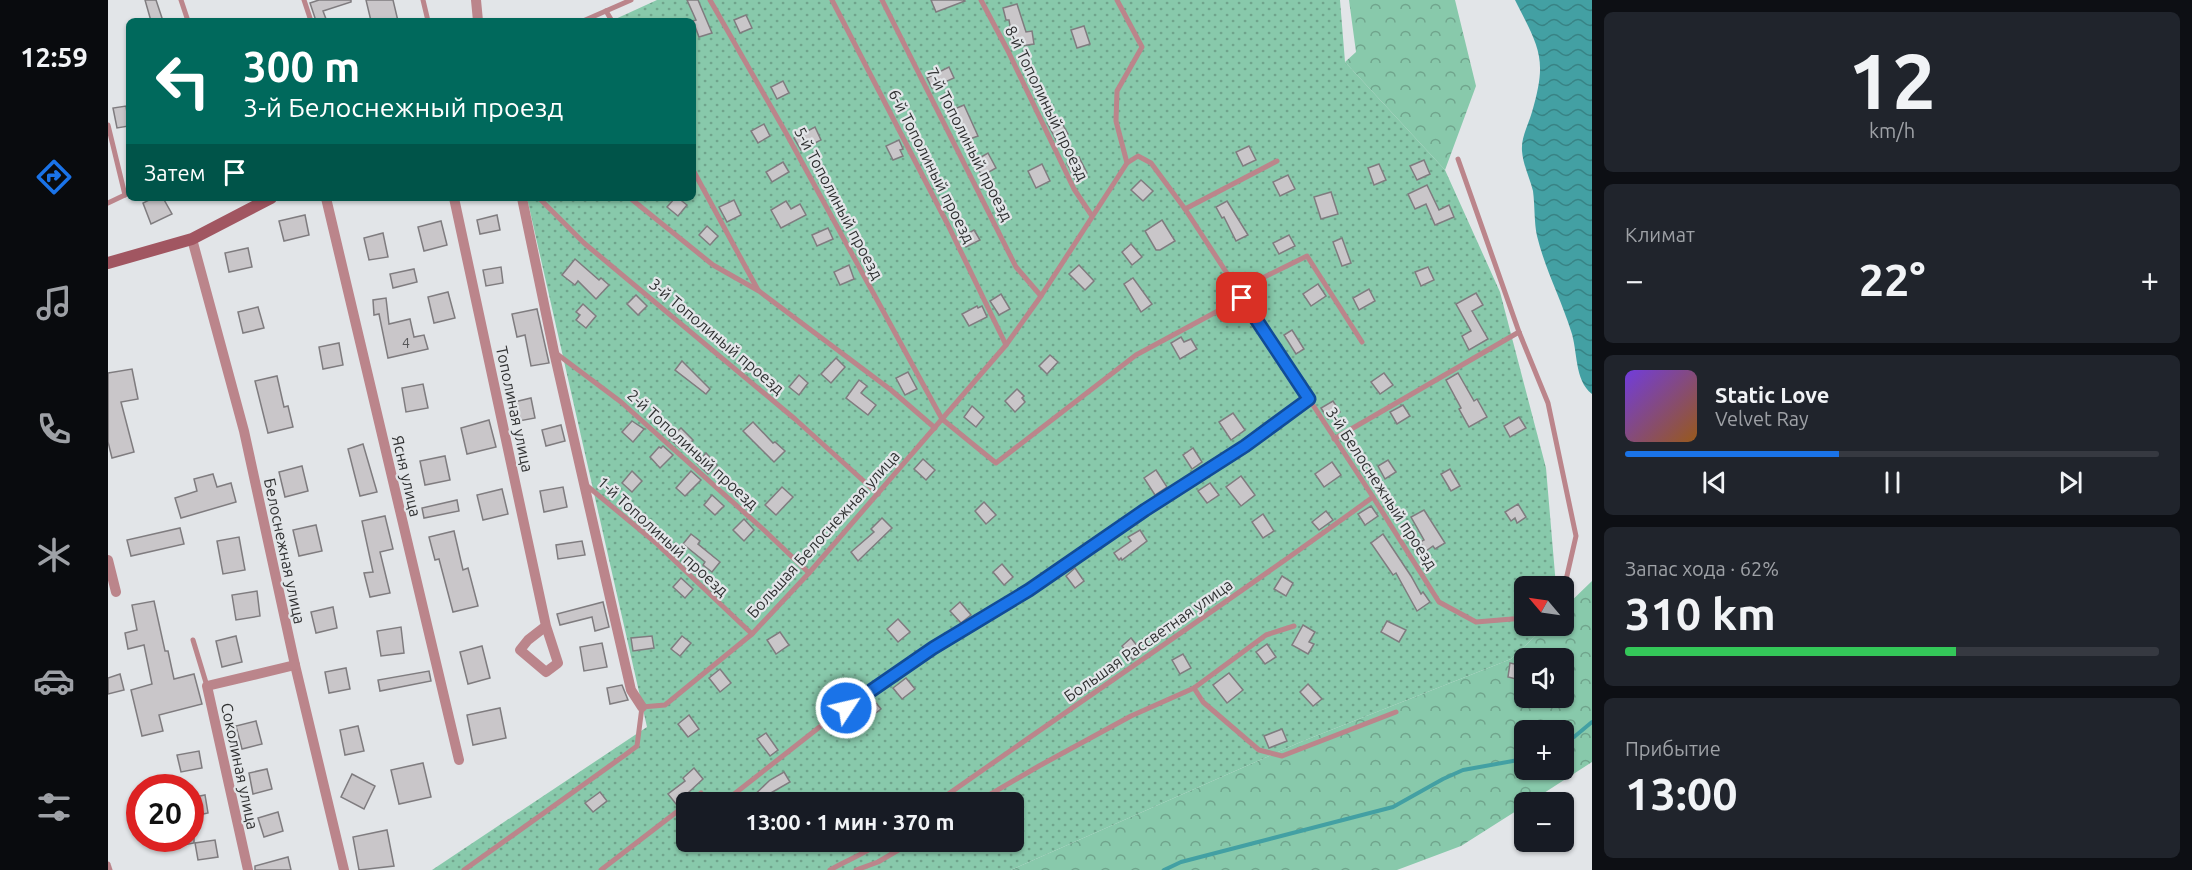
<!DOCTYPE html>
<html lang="ru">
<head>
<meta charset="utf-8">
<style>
  :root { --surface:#171b24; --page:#20242c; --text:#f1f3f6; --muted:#9ea1a6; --line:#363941; --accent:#1a73e8 }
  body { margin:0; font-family:Ubuntu,sans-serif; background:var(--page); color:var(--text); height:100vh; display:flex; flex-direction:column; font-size:22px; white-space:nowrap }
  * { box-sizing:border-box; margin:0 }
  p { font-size:20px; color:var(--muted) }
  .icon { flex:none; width:33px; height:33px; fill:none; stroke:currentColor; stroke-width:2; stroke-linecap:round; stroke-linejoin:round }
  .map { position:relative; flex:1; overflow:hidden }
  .drawer { display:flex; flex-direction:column; gap:12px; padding:12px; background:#0d0f14; width:600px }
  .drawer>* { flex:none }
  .banner { position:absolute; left:18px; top:18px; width:570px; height:183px; border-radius:9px; box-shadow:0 2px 4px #0004; background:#00695c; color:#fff; overflow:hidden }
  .needle { width:39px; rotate:299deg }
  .buttons { position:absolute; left:1406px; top:576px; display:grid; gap:12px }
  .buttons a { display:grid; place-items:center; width:60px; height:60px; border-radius:9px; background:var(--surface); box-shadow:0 2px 4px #0004; font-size:30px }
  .speed { position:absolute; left:18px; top:774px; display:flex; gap:12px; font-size:30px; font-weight:700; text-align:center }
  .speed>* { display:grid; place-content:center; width:78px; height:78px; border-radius:50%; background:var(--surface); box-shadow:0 2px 4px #0004; line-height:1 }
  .speed .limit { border:9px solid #d22; background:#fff; color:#111 }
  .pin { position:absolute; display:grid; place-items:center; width:51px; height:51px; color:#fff; margin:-26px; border-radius:12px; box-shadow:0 3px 9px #0006 }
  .me { position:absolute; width:66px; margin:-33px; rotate:55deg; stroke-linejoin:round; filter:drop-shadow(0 0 4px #0008) }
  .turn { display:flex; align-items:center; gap:21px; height:126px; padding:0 18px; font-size:27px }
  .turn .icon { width:78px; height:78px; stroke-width:2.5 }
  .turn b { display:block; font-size:42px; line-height:51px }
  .then { display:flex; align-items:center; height:57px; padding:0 18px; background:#0003; gap:12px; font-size:22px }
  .big { font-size:45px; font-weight:700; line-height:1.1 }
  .drawer .widget { flex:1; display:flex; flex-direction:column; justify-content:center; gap:9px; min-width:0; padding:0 21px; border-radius:9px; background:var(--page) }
  .drawer .dial { align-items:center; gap:0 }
  .dial b { font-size:78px; line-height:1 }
  .song { display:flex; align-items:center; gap:18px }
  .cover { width:72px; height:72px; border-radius:9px; background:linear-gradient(135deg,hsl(260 70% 55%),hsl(30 70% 35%)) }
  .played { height:6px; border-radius:3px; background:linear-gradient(90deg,var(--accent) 40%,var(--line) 40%) }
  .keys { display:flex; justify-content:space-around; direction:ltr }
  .heat { display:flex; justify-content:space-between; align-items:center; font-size:33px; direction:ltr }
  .charge { height:9px; border-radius:4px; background:linear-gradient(90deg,#34c759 62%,var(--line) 0) }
  .trip { position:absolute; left:568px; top:792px; width:348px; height:60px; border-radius:9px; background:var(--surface); box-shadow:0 2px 4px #0004; font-weight:700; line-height:60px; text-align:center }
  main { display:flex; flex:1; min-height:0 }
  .tab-bar { display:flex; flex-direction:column; width:108px; justify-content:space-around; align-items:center; background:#090b0e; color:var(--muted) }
  .tab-bar .icon { width:42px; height:42px }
  .tab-bar .current { color:var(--accent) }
  .tab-bar b { font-size:27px; color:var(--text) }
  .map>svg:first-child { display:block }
</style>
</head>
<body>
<main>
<nav class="tab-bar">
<b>12:59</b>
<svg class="icon current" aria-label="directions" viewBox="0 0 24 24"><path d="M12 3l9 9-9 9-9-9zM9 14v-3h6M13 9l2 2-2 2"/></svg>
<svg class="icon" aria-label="music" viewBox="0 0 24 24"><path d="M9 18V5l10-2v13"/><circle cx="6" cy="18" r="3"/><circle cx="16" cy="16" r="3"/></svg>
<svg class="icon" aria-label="phone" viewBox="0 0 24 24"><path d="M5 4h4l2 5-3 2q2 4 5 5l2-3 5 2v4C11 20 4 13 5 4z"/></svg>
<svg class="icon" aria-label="climate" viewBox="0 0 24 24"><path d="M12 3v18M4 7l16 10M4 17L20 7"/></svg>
<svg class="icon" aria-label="car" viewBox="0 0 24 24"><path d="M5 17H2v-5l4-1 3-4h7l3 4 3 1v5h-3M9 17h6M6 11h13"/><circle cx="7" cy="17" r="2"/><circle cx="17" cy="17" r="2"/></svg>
<svg class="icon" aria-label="filters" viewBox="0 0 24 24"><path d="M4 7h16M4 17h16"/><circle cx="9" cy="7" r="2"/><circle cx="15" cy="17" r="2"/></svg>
</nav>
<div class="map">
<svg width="1484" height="870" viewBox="0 0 1484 870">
  <defs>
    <pattern id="forest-crowns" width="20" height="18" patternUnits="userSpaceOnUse" patternTransform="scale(1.5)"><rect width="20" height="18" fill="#88c9ab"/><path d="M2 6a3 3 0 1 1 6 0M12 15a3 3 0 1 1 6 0" fill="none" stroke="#70a48c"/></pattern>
    <pattern id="park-dots" width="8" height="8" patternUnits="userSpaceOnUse" patternTransform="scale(1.5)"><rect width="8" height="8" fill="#88c9ab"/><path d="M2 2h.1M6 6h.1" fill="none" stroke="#70a48c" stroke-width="1.8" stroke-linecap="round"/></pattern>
    <pattern id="water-waves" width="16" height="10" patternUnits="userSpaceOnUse" patternTransform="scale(1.5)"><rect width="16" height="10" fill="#43a0a3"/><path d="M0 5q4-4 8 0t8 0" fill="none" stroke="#388385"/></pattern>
  </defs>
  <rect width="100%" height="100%" fill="#e2e5e8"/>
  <g fill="url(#forest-crowns)" fill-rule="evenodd">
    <polygon points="1241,0 1347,0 1368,86 1337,170 1237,62 1248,52"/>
    <path d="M1484 581V762L1422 802H1416V806L1353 846 1289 870H903L1195 741 1403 659 1438 626H1455V609ZM1416 658H1455V698H1416ZM1416 730H1455V770H1416Z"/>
  </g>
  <path fill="url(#park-dots)" fill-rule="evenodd" d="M549 0H1232L1237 62 1337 170 1392 292 1438 468 1448 586H1416V626H1438L1403 659 1195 741 903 870H324L539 727 419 198H585V21H503ZM579 802H906V842H579Z"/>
  <path fill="url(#water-waves)" d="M1407 0H1484V394C1466 380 1470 351 1463 331 1453 299 1437 269 1429 236 1426 222 1427 206 1425 191 1422 178 1415 165 1414 151 1413 137 1420 126 1424 112 1440 58 1431 48 1407 0Z"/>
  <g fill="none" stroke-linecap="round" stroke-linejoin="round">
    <g stroke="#43a0a3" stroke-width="4">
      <polyline points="1455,742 1466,737 1484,722"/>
      <polyline points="1056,870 1073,862 1285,807 1335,779 1355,770 1416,759"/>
    </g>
  </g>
  <g fill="#c9c6c9" stroke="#7f7c7f" stroke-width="1.5">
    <polygon points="37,0 48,0 55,21 43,21"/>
    <polygon points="211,0 243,0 243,2 215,11 218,19 208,21 202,3"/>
    <polygon points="258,0 285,0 290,21 263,21"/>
    <polygon points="579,0 590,0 604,33 591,37 585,21 588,20"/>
    <polygon points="823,0 856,0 857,1 828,12"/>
    <polygon points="909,4 918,32 924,31 926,44 906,47 901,20 898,20 895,8"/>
    <polygon points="638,15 644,28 632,33 626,20"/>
    <polygon points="976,26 982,44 969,48 963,30"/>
    <polygon points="841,67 846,78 824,88 819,78"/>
    <polygon points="675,81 681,93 669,99 663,87"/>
    <polygon points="856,105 870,136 859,140 851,120 848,121 844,110"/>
    <polygon points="18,106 21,126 9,128 5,108"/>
    <polygon points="951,118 960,134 948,140 940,124"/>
    <polygon points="656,124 662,136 650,143 643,131"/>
    <polygon points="707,127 713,140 693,150 686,138"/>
    <polygon points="791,140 795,149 792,150 795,156 785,160 778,146"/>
    <polygon points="1141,146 1148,160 1135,166 1128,152"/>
    <polygon points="880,153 888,168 874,176 866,161"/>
    <polygon points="971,157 979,173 967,179 959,163"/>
    <polygon points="1316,160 1322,174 1309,180 1302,166"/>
    <polygon points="675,162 681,172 664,182 658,172"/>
    <polygon points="934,164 942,181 928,188 920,171"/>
    <polygon points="1271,164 1278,180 1266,185 1260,168"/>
    <polygon points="1180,175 1187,189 1172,196 1165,182"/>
    <polygon points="1033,180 1045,191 1035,201 1023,190"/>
    <polygon points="1319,185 1331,210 1341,205 1346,217 1327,225 1318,204 1307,209 1300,194"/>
    <polygon points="1223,192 1230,214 1213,219 1206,197"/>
    <polygon points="45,198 55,198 64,214 43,224 35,203"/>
    <polygon points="567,198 570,198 579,205 570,216 559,207"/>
    <polygon points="626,200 633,215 619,222 611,207"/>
    <polygon points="678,201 683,209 692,204 698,215 673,228 663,210"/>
    <polygon points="1119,201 1140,235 1128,241 1116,217 1114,218 1108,207"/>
    <polygon points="197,215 201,235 176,241 171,221"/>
    <polygon points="389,215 392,230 372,234 369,220"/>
    <polygon points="1054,220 1067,241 1052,250 1048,250 1037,231"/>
    <polygon points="333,221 339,245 316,251 310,227"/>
    <polygon points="599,226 610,236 602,245 591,235"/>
    <polygon points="720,228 725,239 709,246 704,235"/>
    <polygon points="866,230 872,240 858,247 853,237"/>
    <polygon points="275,233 280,257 261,260 256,238"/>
    <polygon points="1181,235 1187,246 1171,254 1165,243"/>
    <polygon points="1234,238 1243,263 1234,266 1225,242"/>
    <polygon points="1023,244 1034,257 1024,265 1014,252"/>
    <polygon points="140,248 144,267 121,272 117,253"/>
    <polygon points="467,259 491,280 493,278 501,285 488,299 470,281 467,285 454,275"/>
    <polygon points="741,265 746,279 732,285 726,272"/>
    <polygon points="971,265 986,281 977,290 961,274"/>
    <polygon points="393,267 395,283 378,286 375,270"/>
    <polygon points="1320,267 1326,280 1313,286 1307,272"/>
    <polygon points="306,269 309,282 285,288 282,274"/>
    <polygon points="1025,278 1044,304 1033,312 1016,284"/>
    <polygon points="1210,284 1218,296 1203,306 1195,294"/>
    <polygon points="1261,289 1267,301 1251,310 1245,298"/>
    <polygon points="340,292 347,318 326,323 320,297"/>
    <polygon points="1368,293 1375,305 1364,311 1380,339 1361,350 1354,336 1363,331 1348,304"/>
    <polygon points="893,294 902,309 891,315 882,301"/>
    <polygon points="528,295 539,306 530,315 519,304"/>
    <polygon points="278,298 281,324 302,319 306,337 316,335 320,349 280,358 271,314 266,315 265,300"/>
    <polygon points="475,304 488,316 478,328 468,320 472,315 468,312"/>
    <polygon points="869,306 870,308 874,306 879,317 861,326 854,314"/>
    <polygon points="150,307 156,328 135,333 130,312"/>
    <polygon points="429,309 441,363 423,366 417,335 409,337 404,314"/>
    <polygon points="1184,330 1196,349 1188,354 1176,335"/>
    <polygon points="1073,337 1076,342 1083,339 1089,349 1072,359 1063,343"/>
    <polygon points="231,343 235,365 215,369 211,347"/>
    <polygon points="942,355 950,362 939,374 931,366"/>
    <polygon points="728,358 737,367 723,383 713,374"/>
    <polygon points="574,361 602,389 598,394 567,370"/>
    <polygon points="24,369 30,399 13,402 26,452 4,458 0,442 0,373"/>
    <polygon points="800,372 809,389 797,395 788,378"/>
    <polygon points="1276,373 1285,385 1272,394 1263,382"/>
    <polygon points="1350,373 1366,401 1369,399 1379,417 1361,427 1351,409 1353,408 1338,380"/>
    <polygon points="691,375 700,383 691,395 681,387"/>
    <polygon points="169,376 176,407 180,406 185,427 160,433 147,381"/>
    <polygon points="751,380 759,386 753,393 768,405 760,415 738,398"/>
    <polygon points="315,384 320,408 298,412 294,388"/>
    <polygon points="909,389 916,396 914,398 917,402 907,412 897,401"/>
    <polygon points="423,398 427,418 406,422 402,403"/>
    <polygon points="1225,401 1232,412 1220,419 1213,408"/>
    <polygon points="1295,405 1302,416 1289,424 1282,412"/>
    <polygon points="864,406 876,417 868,427 856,417"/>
    <polygon points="1125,413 1137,430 1123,440 1111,422"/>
    <polygon points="1411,417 1418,428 1402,437 1396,426"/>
    <polygon points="381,420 388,447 359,454 353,428"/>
    <polygon points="524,421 536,429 525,442 514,432"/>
    <polygon points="645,422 665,443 667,442 677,451 666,462 635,431"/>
    <polygon points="453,425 457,441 438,446 434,430"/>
    <polygon points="573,428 585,440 577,448 574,446 572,448 562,439"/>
    <polygon points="255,444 269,492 252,496 240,449"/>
    <polygon points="555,446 565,455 552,468 542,457 551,447 553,448"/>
    <polygon points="1085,448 1094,462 1084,469 1075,455"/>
    <polygon points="598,453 609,465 600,474 589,463"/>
    <polygon points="337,456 342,480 317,485 312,461"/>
    <polygon points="815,459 827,470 818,480 806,469"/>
    <polygon points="1280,460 1288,472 1277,479 1270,466"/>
    <polygon points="1224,462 1233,475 1216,487 1207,474"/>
    <polygon points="194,466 200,491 177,497 171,472"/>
    <polygon points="1342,469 1352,486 1343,491 1333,474"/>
    <polygon points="1048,470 1059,487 1047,495 1036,478"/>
    <polygon points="524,471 534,481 524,492 514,483"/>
    <polygon points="583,471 593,480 577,496 568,488"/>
    <polygon points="105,474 109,487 123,483 128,502 73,518 67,498 89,491 86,479"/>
    <polygon points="1133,476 1147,495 1133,506 1118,487"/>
    <polygon points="1102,483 1111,495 1099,503 1090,491"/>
    <polygon points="455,487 459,507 436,512 432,491"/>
    <polygon points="674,487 685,497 668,515 657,505"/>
    <polygon points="394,489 400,514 375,520 369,495"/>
    <polygon points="604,495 616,506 607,515 596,505"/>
    <polygon points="349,500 351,511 316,518 314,508"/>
    <polygon points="876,502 888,515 878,524 867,511"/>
    <polygon points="1410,504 1418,517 1409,523 1407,518 1403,521 1397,512"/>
    <polygon points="1263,506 1270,516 1257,525 1250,514"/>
    <polygon points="1316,510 1337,543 1327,549 1325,546 1318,551 1312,542 1316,540 1303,517"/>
    <polygon points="1218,511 1225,520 1211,530 1204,522"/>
    <polygon points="1155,514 1166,531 1155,538 1144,522"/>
    <polygon points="277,516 285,549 272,552 282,593 262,597 256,573 265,572 254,521"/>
    <polygon points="774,518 784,528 750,561 743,552 766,532 763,529"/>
    <polygon points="636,519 646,530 636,541 625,530"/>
    <polygon points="208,525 214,551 191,556 185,530"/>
    <polygon points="72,528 76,544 23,556 19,540"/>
    <polygon points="1032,530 1039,541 1014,560 1013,558 1011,560 1006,553 1023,541 1020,537"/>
    <polygon points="346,531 355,570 360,568 370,606 345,612 331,559 327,560 321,537"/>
    <polygon points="583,534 592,541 590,544 612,562 604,572 595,565 597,562 575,544"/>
    <polygon points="1275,534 1303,576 1313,594 1315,592 1322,602 1309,611 1288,573 1285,575 1263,543"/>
    <polygon points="131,537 137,570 115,574 109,541"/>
    <polygon points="474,541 477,555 450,559 448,545"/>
    <polygon points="894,564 905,577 896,585 885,572"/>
    <polygon points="967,568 976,581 967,588 958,576"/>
    <polygon points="1174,576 1185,583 1178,596 1166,589"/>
    <polygon points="573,578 585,589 577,598 565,587"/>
    <polygon points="149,591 152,616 128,620 124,595"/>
    <polygon points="46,601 57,651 60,651 66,679 86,674 94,704 51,715 55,731 34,736 23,690 44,684 36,645 20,649 17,633 29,630 24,605"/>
    <polygon points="495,602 501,627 487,631 484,617 452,625 449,614"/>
    <polygon points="852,602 863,615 853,623 842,611"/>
    <polygon points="225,607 229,628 208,633 203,612"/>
    <polygon points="790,619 802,632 790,642 779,629"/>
    <polygon points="1279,621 1298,630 1291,642 1273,632"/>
    <polygon points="1195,625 1207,632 1201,642 1206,644 1200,654 1184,645"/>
    <polygon points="293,627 296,653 273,656 269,631"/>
    <polygon points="672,632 681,645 668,654 659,640"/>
    <polygon points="128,636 134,662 114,667 108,641"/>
    <polygon points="544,636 546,648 525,651 523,638"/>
    <polygon points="574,636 583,643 572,656 563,649"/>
    <polygon points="1023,638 1034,652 1025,660 1014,646"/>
    <polygon points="494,643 499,667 476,671 472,647"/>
    <polygon points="1159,644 1168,657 1157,664 1148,652"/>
    <polygon points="374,646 382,678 360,684 352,652"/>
    <polygon points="1075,654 1083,668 1072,674 1064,660"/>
    <polygon points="1402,663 1416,666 1416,681 1400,677"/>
    <polygon points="238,668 242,689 221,693 217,672"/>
    <polygon points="612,669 623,683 612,692 601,678"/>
    <polygon points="321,671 323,681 272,691 270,680"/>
    <polygon points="1121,673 1135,690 1119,703 1105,685"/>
    <polygon points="12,674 16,690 0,694 0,678"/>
    <polygon points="798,678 807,689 794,699 785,688"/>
    <polygon points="1200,684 1214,699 1205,706 1192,692"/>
    <polygon points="514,685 520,700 502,704 499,688"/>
    <polygon points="764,698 773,709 741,734 733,723"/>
    <polygon points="392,708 398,738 365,745 359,715"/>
    <polygon points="581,715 591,729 580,737 570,724"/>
    <polygon points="148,721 154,744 134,749 128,726"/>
    <polygon points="250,726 256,751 237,755 232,730"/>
    <polygon points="1174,729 1179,741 1161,748 1156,736"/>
    <polygon points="658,733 670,750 662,756 649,739"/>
    <polygon points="91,751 94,768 73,772 69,755"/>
    <polygon points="315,763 323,797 291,804 283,770"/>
    <polygon points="586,768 595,779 568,804 560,794 577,781 575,778"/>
    <polygon points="159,769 164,789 145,794 141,773"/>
    <polygon points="676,772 682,782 661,794 663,796 656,802 651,800 647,802 639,802 662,780"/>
    <polygon points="244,774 267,786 256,809 233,797"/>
    <polygon points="492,792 499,801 485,812 477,803"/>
    <polygon points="97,795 100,813 82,817 82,798"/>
    <polygon points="170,812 175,831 156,837 150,818"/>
    <polygon points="279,830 286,866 251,870 245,837"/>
    <polygon points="53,838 86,838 86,843 55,849"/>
    <polygon points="107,840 110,857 90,860 87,843"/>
    <polygon points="180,857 183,870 147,870 147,866"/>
  </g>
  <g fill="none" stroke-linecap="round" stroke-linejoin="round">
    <g stroke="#bb858b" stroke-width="5">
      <polyline points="73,0 80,21"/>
      <polyline points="196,0 203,21"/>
      <polyline points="315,0 320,21"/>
      <polyline points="602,0 678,133 834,419 888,463 1028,355 1134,298"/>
      <polyline points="724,0 840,225 898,345"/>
      <polyline points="774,0 908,267 933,296"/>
      <polyline points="873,0 900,51 966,189 984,216"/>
      <polyline points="1009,0 1034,47 1009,91 1008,121 1019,163"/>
      <polyline points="498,11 504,21"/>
      <polyline points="475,21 523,0"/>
      <polyline points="0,125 17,195"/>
      <polyline points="1350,159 1411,332 1440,403 1468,536 1455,593"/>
      <polyline points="585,170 650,290"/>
      <polyline points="431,198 476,243 687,419 770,494"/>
      <polyline points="522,198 605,265 651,291 783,390 827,428"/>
      <polyline points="0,203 21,193"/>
      <polyline points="1077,209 1169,161"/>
      <polyline points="1130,290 1199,256 1254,342"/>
      <polyline points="449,354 513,402 657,531 701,573"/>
      <polyline points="1226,439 1411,332"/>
      <polyline points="478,485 548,543 644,634"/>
      <polyline points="85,640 99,686"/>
      <polyline points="1086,688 1095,702 1151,750 1174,756 1288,712"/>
      <polyline points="581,802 593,793 600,802"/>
      <polyline points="616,802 718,722 825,647 921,589 1037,510 1137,446 1201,399"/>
      <path d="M829 802C974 700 1121 602 1265 497"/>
      <polyline points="869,802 931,766 1023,716 1086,688 1158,635 1186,626"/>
      <polyline points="0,864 2,870"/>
      <polyline points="356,870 517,755 529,746 534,707 557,705 644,634 701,573 898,345 933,296 1019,163 1030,156 1043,163 1077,209 1265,497 1331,602 1368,622 1416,618"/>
      <polyline points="493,870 579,804"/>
      <path d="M722 870C739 860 758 853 774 842"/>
      <polyline points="748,870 770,862 804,842"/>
    </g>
    <g stroke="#bb858b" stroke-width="10">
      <polyline points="368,0 370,21"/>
      <polyline points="218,198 351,760"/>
      <polyline points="346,198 438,626 450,663 438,672 412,650 420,640 438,626"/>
      <polyline points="414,198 446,352 523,690 534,707"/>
      <polyline points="84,239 136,431 187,665 236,870"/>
      <polyline points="0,560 8,592"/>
      <polyline points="140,870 99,686 187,665"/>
    </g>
    <polyline stroke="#a15661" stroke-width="12" points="0,263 84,239 163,198"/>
  </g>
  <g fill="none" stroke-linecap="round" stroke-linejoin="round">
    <defs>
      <polyline id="route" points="738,708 825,648 921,590 1037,510 1137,446 1201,399 1134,298"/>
    </defs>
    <use href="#route" stroke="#114b97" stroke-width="15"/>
    <use href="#route" stroke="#1a73e8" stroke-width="10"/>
  </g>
  <g text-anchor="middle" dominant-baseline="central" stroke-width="4.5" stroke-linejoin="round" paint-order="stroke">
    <g font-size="14" fill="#565658">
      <text x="298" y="343">4</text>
    </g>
    <g font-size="16" fill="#303132" stroke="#e2e5e8">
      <text transform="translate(939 103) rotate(64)">8-й Тополиный проезд</text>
      <text transform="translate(862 144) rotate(63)">7-й Тополиный проезд</text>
      <text transform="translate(824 166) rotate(63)">6-й Тополиный проезд</text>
      <text transform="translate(731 203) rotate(62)">5-й Тополиный проезд</text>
      <text transform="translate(609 336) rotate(40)">3-й Тополиный проезд</text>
      <text transform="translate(407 409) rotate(78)">Тополиная улица</text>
      <text transform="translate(585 449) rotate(42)">2-й Тополиный проезд</text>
      <text transform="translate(299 476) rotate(77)">Ясня улица</text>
      <text transform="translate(1274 488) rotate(57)">3-й Белоснежный проезд</text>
      <text transform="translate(715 534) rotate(-48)">Большая Белоснежная улица</text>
      <text transform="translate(555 536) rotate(42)">1-й Тополиный проезд</text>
      <text transform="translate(177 551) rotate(78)">Белоснежная улица</text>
      <text transform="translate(1040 640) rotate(-35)">Большая Рассветная улица</text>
      <text transform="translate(132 766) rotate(78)">Соколиная улица</text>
    </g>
  </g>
</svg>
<div class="buttons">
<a><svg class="needle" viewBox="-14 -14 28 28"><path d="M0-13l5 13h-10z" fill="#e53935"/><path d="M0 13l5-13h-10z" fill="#9ea1a6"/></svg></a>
<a><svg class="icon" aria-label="sound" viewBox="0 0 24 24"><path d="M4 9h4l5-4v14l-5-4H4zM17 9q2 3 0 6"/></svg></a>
<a>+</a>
<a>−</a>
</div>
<div class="speed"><div class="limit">20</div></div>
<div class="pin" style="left:1134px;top:298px;background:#d93025"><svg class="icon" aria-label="arrive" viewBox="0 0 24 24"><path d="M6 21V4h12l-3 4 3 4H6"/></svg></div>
<svg class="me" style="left:738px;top:708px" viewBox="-20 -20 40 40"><circle r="17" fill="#1a73e8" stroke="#fff" stroke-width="3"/><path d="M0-11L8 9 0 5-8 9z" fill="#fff"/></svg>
<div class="trip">13:00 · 1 мин · 370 m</div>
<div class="banner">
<div class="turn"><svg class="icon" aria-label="left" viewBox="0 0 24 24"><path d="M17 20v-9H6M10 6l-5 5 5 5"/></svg><div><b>300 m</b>3-й Белоснежный проезд</div></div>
<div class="then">Затем<svg class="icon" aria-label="arrive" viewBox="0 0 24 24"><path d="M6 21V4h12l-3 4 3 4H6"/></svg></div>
</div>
</div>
<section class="drawer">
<div class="widget dial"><b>12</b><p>km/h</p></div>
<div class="widget"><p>Климат</p>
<div class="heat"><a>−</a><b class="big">22°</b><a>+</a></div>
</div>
<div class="widget">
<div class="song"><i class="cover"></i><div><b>Static Love</b><p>Velvet Ray</p></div></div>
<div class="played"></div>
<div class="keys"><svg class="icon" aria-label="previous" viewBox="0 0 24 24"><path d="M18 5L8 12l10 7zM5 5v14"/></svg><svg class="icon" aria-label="pause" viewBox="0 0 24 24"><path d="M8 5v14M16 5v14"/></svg><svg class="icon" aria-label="next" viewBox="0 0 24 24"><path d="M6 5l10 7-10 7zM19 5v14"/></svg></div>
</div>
<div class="widget"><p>Запас хода · 62%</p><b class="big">310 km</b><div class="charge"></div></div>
<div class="widget"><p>Прибытие</p><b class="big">13:00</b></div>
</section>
</main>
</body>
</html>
